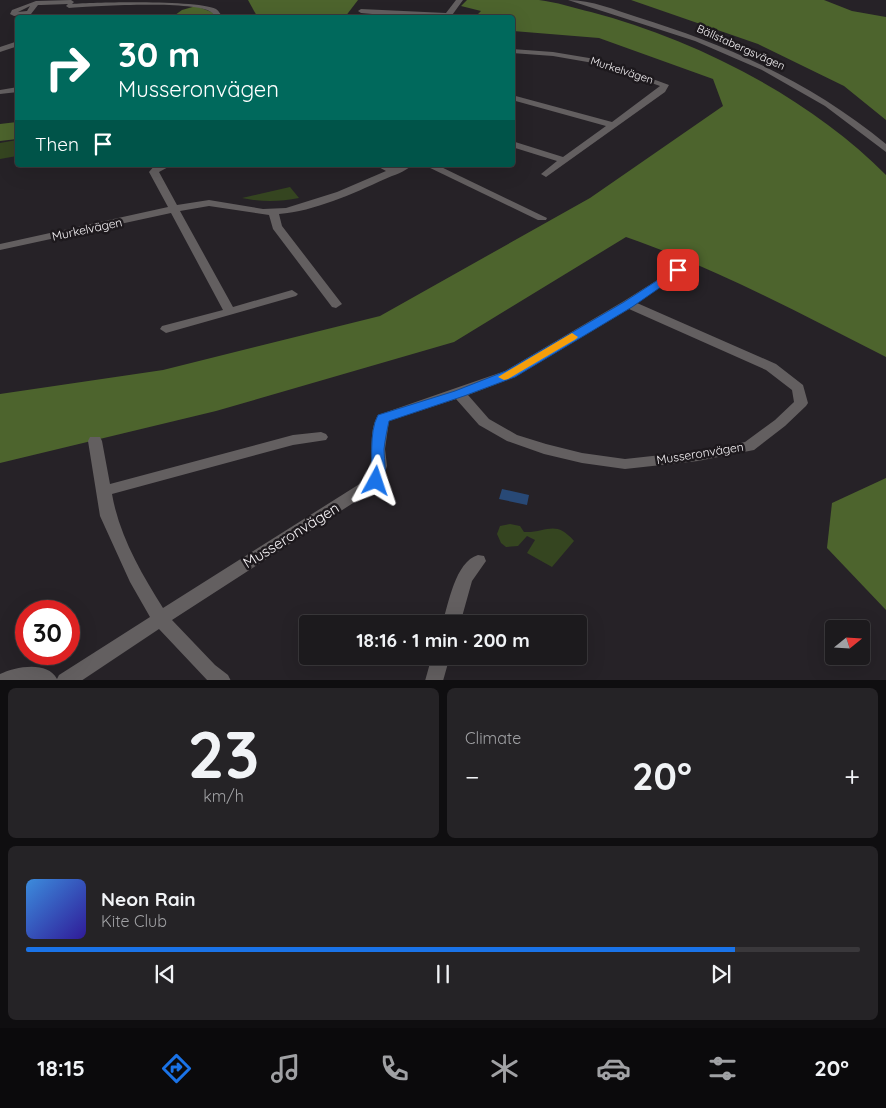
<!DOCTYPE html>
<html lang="en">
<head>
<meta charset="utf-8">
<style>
  :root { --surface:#1c1a1d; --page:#252326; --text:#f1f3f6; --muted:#a0a1a4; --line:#3a383b; --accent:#1a73e8 }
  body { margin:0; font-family:Quicksand,sans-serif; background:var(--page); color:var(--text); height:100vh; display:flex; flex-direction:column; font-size:19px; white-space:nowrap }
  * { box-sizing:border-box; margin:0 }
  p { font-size:16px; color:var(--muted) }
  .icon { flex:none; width:28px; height:28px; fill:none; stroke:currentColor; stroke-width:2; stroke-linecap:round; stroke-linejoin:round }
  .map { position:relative; height:680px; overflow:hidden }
  .drawer { display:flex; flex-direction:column; gap:8px; padding:8px; background:#0f0e10; flex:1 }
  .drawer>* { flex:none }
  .guide { position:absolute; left:15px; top:15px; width:500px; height:152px; border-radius:5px; box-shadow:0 5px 20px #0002,0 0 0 1px var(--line); background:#00695c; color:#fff; overflow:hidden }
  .needle { width:32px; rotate:72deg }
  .buttons { position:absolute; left:825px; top:620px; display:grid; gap:10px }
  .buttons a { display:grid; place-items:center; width:45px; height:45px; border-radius:5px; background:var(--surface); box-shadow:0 5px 20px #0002,0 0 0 1px var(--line); font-size:25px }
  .speed { position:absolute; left:15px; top:600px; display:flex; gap:10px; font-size:25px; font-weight:700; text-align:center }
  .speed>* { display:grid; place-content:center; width:65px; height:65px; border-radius:50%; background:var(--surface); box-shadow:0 5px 20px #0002,0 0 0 1px var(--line); line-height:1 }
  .speed .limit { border:8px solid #d22; background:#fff; color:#111 }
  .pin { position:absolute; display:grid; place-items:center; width:42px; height:42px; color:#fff; margin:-21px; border-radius:10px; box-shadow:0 2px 8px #0006 }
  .me { position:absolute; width:55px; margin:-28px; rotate:5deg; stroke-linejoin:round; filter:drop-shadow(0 0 4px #0008) }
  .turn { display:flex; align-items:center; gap:18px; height:105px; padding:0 20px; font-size:22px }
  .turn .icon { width:65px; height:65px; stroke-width:2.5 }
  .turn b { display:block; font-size:35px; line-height:42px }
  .then { display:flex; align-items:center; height:48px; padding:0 20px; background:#0003; gap:10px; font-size:19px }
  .big { font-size:38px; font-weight:800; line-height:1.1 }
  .drawer .tile { flex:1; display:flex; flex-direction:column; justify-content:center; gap:8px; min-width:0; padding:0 18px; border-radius:8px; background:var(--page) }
  .drawer .dial { align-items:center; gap:0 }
  .dial b { font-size:65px; line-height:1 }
  .song { display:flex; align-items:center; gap:15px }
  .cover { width:60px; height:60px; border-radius:8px; background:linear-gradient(135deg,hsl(210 70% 55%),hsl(250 70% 35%)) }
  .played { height:5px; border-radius:2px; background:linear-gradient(90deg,var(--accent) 85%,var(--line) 85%) }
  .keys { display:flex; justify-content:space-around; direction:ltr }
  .heat { display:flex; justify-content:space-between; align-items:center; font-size:28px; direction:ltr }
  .drawer .tiles { flex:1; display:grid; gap:8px; grid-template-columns:1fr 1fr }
  .tile:last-child { grid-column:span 2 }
  .trip { position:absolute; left:299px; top:615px; width:288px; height:50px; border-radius:5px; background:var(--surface); box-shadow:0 5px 20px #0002,0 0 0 1px var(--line); font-weight:800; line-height:50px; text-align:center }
  .dock { display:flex; height:80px; justify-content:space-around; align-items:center; background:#0b0a0c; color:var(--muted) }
  .dock .icon { width:35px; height:35px }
  .dock .on { color:var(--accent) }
  .dock b { font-size:22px; color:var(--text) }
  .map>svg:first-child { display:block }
</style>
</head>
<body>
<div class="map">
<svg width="886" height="681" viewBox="0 0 886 681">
  <rect width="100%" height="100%" fill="#262227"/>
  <g fill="#354520">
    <polygon points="17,140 17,156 0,159 0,143"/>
    <path d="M290 187 299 198C279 202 262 202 242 198Z"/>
    <path d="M510 524 520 526 524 532C547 533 555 519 574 541L552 567 527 553 535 540 527 536 518 546 506 547 501 543 497 534 500 526Z"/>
  </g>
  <g fill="#4d642d">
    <polygon points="248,0 358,0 345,17 258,18"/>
    <path d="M467 0C491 0 516 0 539 0 556 2 574 8 591 12 695 39 810 98 886 175V357C801 314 716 268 626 237L454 342 216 411 0 463V394L163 370 380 316 590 198 723 106 713 79 599 38 513 31 512 18 475 17 481 11 461 6Z"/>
    <polygon points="631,0 824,0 852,11 886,17 886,120 844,86 758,44"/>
    <polygon points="196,6 214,13 218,18 171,18 182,10"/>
    <polygon points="17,122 17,139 0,141 0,124"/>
    <polygon points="886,478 886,610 827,548 832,503"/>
  </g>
  <polygon fill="#284976" points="502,489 529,495 527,505 499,499"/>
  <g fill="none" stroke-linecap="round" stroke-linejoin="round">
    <g fill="#635f60" fill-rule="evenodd">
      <path d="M71 0 74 2 72 4C98 2 197 0 216 9 219 11 221 15 223 18H216C215 16 213 13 211 12 194 0 93 6 69 8L66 6 68 4 41 5H38L31 14 14 16 10 14 12 10 36 1ZM30 6 27 11 18 12Z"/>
      <polygon points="456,0 463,0 450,18 390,15 389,18 382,18 383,15 361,13 358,11 361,9 446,13"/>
      <path d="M568 0C592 0 615 10 637 17 728 45 812 83 886 144V152L825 106 762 70 695 41Z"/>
      <polygon points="18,41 18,46 0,52 0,47"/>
      <polygon points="512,49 553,52 601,60 669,85 665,92 546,177 541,174 557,161 512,147 512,141 563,157 606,126 512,100 512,95 612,122 660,86 599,64 553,56 512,53"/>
      <polygon points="18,87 18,92 0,94 0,90"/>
      <path d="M155 165H172L159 172 177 205 209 200 263 209 286 208 337 192 386 171 375 165H387L393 168 399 165H412C405 172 394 175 385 179 352 194 315 211 279 214L282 226 342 304 336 308 332 307 273 229 269 215 209 206 180 211 233 307 292 290 298 294 296 296 166 333 160 329 162 326 223 310 171 213 0 250V244L168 207 149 172Z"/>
      <polygon points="424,165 437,165 547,218 546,220 538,220"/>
      <path d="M678 267 682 268 684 270 682 272 637 303 776 364 803 385 808 403 806 406 785 426 754 450 698 461 625 469 582 463 544 454 507 441 479 425 456 399 389 421 385 449 387 466 381 485 172 620 215 665 228 675 231 681H208L159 629 81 681H0V674C15 667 47 660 57 679L59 675 150 617 130 582 100 516 88 441 90 437H100L102 441 110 484 293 435 321 432 326 434 328 437 326 440 293 445 112 494C119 535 141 573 163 608L369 478C375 458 367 433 378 415L505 371 624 301ZM629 309 766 370 792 390 794 402 775 420 745 442 698 451 625 459 582 453 546 444 517 435 489 419 468 395 515 377Z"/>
      <path d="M478 555 484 556 486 561 472 581 460 624H442C449 603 455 562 478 555Z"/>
      <polygon points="432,656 450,656 443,681 425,681"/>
    </g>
  </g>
  <path fill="#1a73e8" stroke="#114b97" d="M678 267 683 270 681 273 632 307 515 377 464 396 389 421C387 430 385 440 384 449 384 462 388 473 381 485H372L370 481C374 461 368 434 378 415L455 391 506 371 624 302Z"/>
  <polygon fill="#f59e0b" points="572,333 578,337 576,339 508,379 504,380 498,377"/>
  <g text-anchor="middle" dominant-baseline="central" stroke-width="5" stroke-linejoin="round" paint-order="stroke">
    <g font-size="11" fill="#f6f3f6" stroke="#1d191d">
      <text transform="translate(741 47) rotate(24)">Bällstabergsvägen</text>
      <text transform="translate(622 70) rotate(18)">Murkelvägen</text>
    </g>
    <g font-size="12" fill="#f6f3f6" stroke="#1d191d">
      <text transform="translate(87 229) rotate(-12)">Murkelvägen</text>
      <text transform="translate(700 453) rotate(-9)">Musseronvägen</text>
    </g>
    <g font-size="15" fill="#f6f3f6" stroke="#1d191d">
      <text transform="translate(291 535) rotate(-32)">Musseronvägen</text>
    </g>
  </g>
</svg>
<div class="buttons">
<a><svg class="needle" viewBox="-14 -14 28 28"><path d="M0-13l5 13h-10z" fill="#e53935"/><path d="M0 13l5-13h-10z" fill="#a0a1a4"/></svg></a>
</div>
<div class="speed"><div class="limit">30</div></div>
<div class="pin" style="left:678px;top:270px;background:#d93025"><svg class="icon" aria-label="arrive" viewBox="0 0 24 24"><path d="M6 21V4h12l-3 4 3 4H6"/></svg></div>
<svg class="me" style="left:376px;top:481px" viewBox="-20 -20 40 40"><path d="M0-17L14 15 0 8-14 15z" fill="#1a73e8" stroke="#fff" stroke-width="4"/></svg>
<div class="trip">18:16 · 1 min · 200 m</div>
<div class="guide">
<div class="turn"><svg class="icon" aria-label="right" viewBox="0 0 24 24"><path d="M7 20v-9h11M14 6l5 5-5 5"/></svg><div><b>30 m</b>Musseronvägen</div></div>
<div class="then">Then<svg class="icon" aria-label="arrive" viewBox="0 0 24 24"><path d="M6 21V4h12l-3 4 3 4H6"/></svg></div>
</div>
</div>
<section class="drawer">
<div class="tiles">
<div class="tile dial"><b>23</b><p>km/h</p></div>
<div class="tile"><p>Climate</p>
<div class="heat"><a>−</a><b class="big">20°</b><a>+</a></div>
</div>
<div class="tile">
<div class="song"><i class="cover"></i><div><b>Neon Rain</b><p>Kite Club</p></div></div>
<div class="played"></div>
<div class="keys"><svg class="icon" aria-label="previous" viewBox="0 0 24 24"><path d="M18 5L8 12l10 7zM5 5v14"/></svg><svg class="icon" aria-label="pause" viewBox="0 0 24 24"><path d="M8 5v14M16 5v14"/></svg><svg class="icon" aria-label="next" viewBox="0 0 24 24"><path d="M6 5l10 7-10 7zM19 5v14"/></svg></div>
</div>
</div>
</section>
<nav class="dock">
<b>18:15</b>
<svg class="icon on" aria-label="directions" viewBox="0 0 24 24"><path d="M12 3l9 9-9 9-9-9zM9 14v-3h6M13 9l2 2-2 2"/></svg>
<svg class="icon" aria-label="music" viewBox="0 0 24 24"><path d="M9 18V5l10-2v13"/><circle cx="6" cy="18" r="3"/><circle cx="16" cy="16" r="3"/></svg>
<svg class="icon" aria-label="phone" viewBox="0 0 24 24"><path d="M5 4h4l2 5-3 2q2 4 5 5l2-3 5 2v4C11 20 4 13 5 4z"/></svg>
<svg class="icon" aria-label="climate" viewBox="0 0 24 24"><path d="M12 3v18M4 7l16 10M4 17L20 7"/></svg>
<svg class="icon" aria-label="car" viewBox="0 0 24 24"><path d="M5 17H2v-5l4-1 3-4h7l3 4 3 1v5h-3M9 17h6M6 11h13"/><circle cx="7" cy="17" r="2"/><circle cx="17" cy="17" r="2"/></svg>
<svg class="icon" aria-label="filters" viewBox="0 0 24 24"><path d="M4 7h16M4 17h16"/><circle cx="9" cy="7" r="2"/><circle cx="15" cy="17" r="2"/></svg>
<b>20°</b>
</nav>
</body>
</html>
